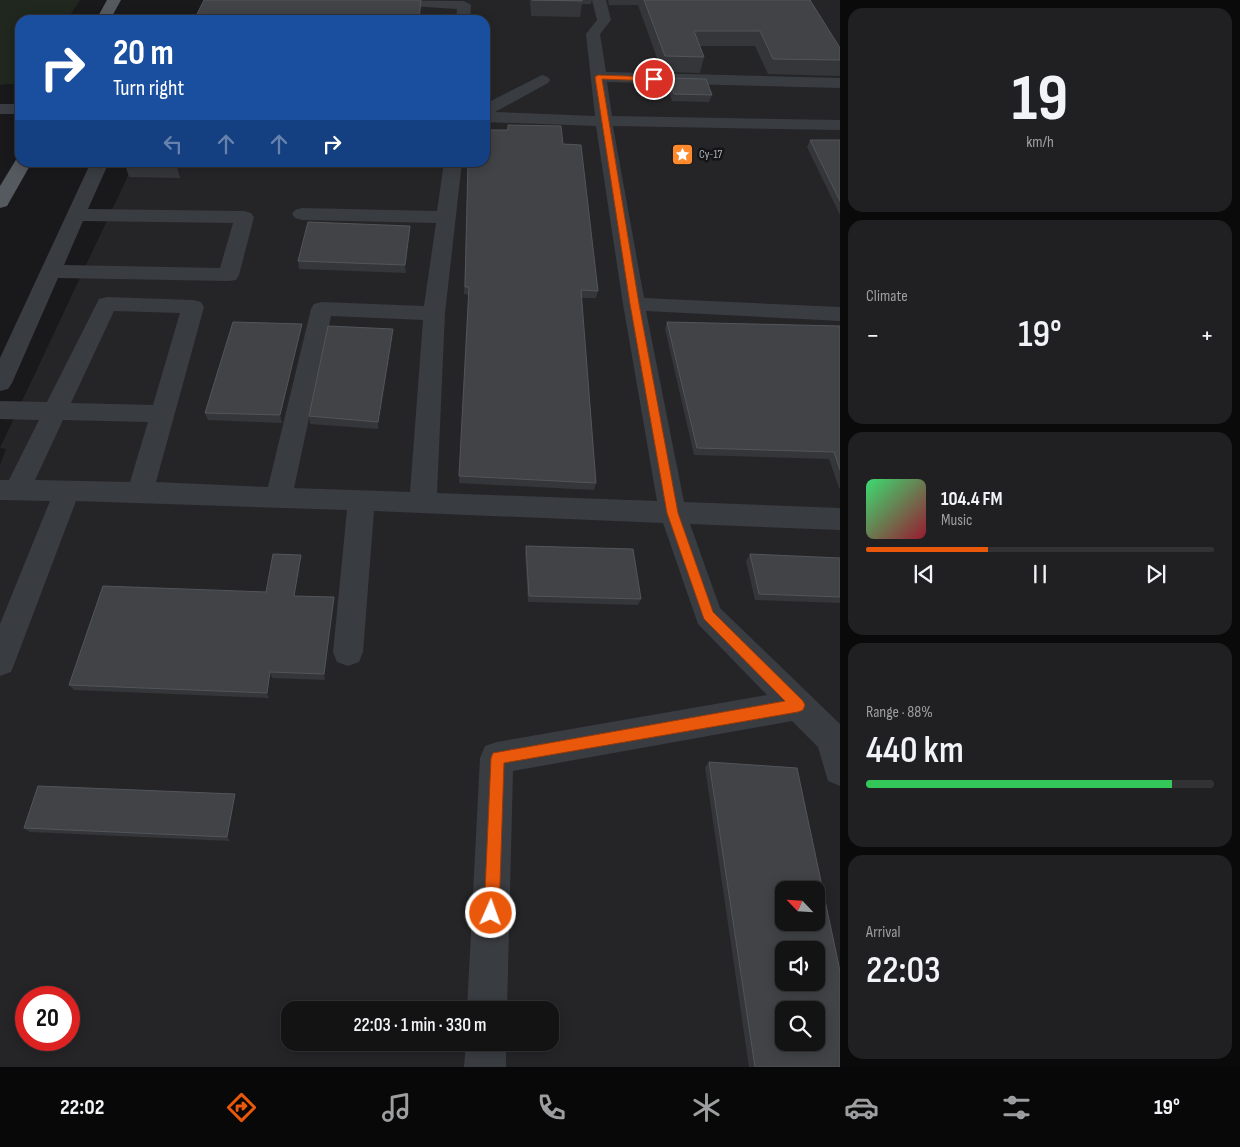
<!DOCTYPE html>
<html lang="en">
<head>
<meta charset="utf-8">
<style>
  :root { --surface:#131314; --page:#202022; --text:#f1f3f6; --muted:#9d9ea0; --line:#323234; --accent:#ea580c }
  body { margin:0; font-family:"Sofia Sans Condensed",sans-serif; background:var(--page); color:var(--text); height:100vh; display:flex; flex-direction:column; font-size:19px; white-space:nowrap }
  * { box-sizing:border-box; margin:0 }
  p { font-size:16px; color:var(--muted) }
  .icon { flex:none; width:28px; height:28px; fill:none; stroke:currentColor; stroke-width:2; stroke-linecap:round; stroke-linejoin:round }
  .map { position:relative; flex:1; overflow:hidden }
  .sheet { display:flex; flex-direction:column; gap:8px; padding:8px; background:#0a0a0b; width:400px }
  .sheet>* { flex:none }
  .hud { position:absolute; left:15px; top:15px; width:475px; height:152px; border-radius:15px; box-shadow:0 2px 12px #0003,0 0 0 1px var(--line); background:#1a4fa0; color:#fff; overflow:hidden }
  .needle { width:32px; rotate:295deg }
  .tools { position:absolute; left:775px; top:881px; display:grid; gap:10px }
  .tools a { display:grid; place-items:center; width:50px; height:50px; border-radius:10px; background:var(--surface); box-shadow:0 2px 12px #0003,0 0 0 1px var(--line); font-size:25px }
  .speed { position:absolute; left:15px; top:986px; display:flex; gap:10px; font-size:25px; font-weight:700; text-align:center }
  .speed>* { display:grid; place-content:center; width:65px; height:65px; border-radius:50%; background:var(--surface); box-shadow:0 2px 12px #0003,0 0 0 1px var(--line); line-height:1 }
  .speed .limit { border:8px solid #d22; background:#fff; color:#111 }
  .pin { position:absolute; display:grid; place-items:center; width:42px; height:42px; color:#fff; margin:-21px; border:2px solid #fff; border-radius:50%; box-shadow:0 1px 5px #0007 }
  .me { position:absolute; width:55px; margin:-28px; rotate:2deg; stroke-linejoin:round; filter:drop-shadow(0 0 4px #0008) }
  .turn { display:flex; align-items:center; gap:18px; height:105px; padding:0 15px; font-size:22px }
  .turn .icon { width:65px; height:65px; stroke-width:2.5 }
  .turn b { display:block; font-size:35px; line-height:42px }
  .lanes { display:flex; align-items:center; height:48px; padding:0 15px; background:#0003; justify-content:center; gap:25px; direction:ltr }
  .lanes .off { opacity:.35 }
  .big { font-size:38px; font-weight:600; line-height:1.1 }
  .sheet .card { flex:1; display:flex; flex-direction:column; justify-content:center; gap:8px; min-width:0; padding:0 18px; border-radius:15px; background:var(--page) }
  .sheet .dial { align-items:center; gap:0 }
  .dial b { font-size:65px; line-height:1 }
  .song { display:flex; align-items:center; gap:15px }
  .cover { width:60px; height:60px; border-radius:8px; background:linear-gradient(135deg,hsl(140 70% 55%),hsl(350 70% 35%)) }
  .played { height:5px; border-radius:2px; background:linear-gradient(90deg,var(--accent) 35%,var(--line) 35%) }
  .keys { display:flex; justify-content:space-around; direction:ltr }
  .heat { display:flex; justify-content:space-between; align-items:center; font-size:28px; direction:ltr }
  .charge { height:8px; border-radius:4px; background:linear-gradient(90deg,#34c759 88%,var(--line) 0) }
  .trip { position:absolute; left:281px; top:1001px; width:278px; height:50px; border-radius:15px; background:var(--surface); box-shadow:0 2px 12px #0003,0 0 0 1px var(--line); font-weight:600; line-height:50px; text-align:center }
  .tabs { display:flex; height:80px; justify-content:space-around; align-items:center; background:#080808; color:var(--muted) }
  .tabs .icon { width:35px; height:35px }
  .tabs .selected { color:var(--accent) }
  .tabs b { font-size:22px; color:var(--text) }
  main { display:flex; flex:1; min-height:0 }
  .map>svg:first-child { display:block }
</style>
</head>
<body>
<main>
<div class="map">
<svg width="840" height="1067" viewBox="0 0 840 1067">
  <rect width="100%" height="100%" fill="#19191b"/>
  <path fill="#252528" fill-rule="evenodd" d="M210 0H840V1067H0V465L6 449 0 448 134 163 485 162V20H201ZM784 890H816V922H784ZM784 950H816V982H784ZM26 998H69V1040H26ZM290 1010H550V1042H290ZM784 1010H816V1042H784Z"/>
  <polygon fill="#1f271e" points="0,0 80,0 67,20 20,20 20,83 0,85"/>
  <g fill="none" stroke-linecap="round" stroke-linejoin="round">
    <g fill="#393c41" fill-rule="evenodd">
      <polygon points="372,0 464,1 471,5 470,20 456,20 457,9 379,4"/>
      <path d="M592 0H606L611 20 600 34 606 72 840 78V88L607 82 612 116 840 120V130L613 126 644 298 840 307V321L646 311 684 502 840 508V530L690 524 720 608 840 724V786L828 781 818 747 792 721 513 771 507 1010H467L480 758 485 746 497 742 767 695 698 624 663 523 374 511 363 652 359 662 348 666 337 662 333 652 347 510 76 501 15 662 11 672 0 676V624L50 501 0 500V480H9L39 420 0 419V401L47 402 99 299 107 297 193 300 201 302 204 307 156 482 268 487 311 309 314 304 322 302 424 306 436 223 302 220 295 218 292 214 295 210 302 208 437 211 444 162H462L445 313 437 493 657 501 623 304 596 126 485 122V104L542 75 548 77 550 80 548 83 495 112 595 116 586 34 597 20ZM114 311 180 313 153 405 71 403ZM331 316 423 320 410 492 294 488ZM63 420 148 422 130 482 35 480Z"/>
      <rect x="0" y="104" width="20" height="10"/>
      <path d="M91 162H109L88 209 244 211 251 213 254 217 239 275 236 280 229 281 58 278 12 383 8 389 0 391V358ZM83 221 233 223 220 268 64 265Z"/>
      <polygon points="466,1042 506,1042 506,1067 464,1067"/>
    </g>
    <g fill="#555a60" fill-rule="evenodd">
      <polygon points="107,0 121,0 110,20 96,20"/>
      <polygon points="20,157 20,162 32,162 7,206 0,208 0,186 17,158"/>
    </g>
  </g>
  <g fill="#353639">
    <polygon points="530,0 592,0 591,4 582,4 580,17 531,16"/>
    <polygon points="608,0 810,0 840,48 840,76 768,74 755,46 700,46 704,57 700,73 662,72 638,5 609,5"/>
    <polygon points="668,78 712,95 709,102 672,101 667,85"/>
    <polygon points="508,125 563,144 598,291 596,298 581,298 596,483 594,490 459,483 469,295 464,294 468,162 507,130"/>
    <polygon points="810,140 840,140 840,215 807,147"/>
    <polygon points="124,162 187,162 180,178 129,177"/>
    <polygon points="410,234 406,273 299,269 298,261"/>
    <polygon points="667,322 840,326 840,488 839,488 829,459 694,455 665,329"/>
    <polygon points="304,332 282,423 208,420 205,413"/>
    <polygon points="393,337 378,429 310,424 309,416"/>
    <polygon points="526,546 641,599 638,605 528,602 525,553"/>
    <polygon points="750,554 840,558 840,603 755,600 746,561"/>
    <polygon points="301,555 302,561 296,596 335,604 325,680 272,678 269,698 74,690 69,685 266,592"/>
    <polygon points="709,762 840,1067 749,1067 705,767"/>
    <polygon points="238,798 230,841 30,832 24,828"/>
  </g>
  <g fill="#242427">
    <polygon points="176,162 187,162 180,178"/>
    <polygon points="410,226 410,234 406,273 405,265"/>
    <polygon points="302,324 304,332 282,423 280,415"/>
    <polygon points="393,329 393,337 378,429 378,422"/>
    <polygon points="301,555 302,561 295,602 294,596"/>
    <polygon points="334,597 335,604 325,680 324,674"/>
    <polygon points="270,672 272,678 269,698 267,693"/>
    <polygon points="235,794 238,798 230,841 227,837"/>
  </g>
  <g fill="#414347" stroke="#525559" fill-rule="evenodd">
    <polygon points="204,0 421,0 419,20 194,20"/>
    <polygon points="532,0 582,0 582,1 533,0"/>
    <polygon points="644,0 810,0 840,48 840,60 773,59 760,31 694,31 704,57 665,56"/>
    <polygon points="668,78 706,79 712,95 674,94"/>
    <polygon points="508,125 561,126 563,144 581,145 598,291 581,290 596,483 459,476 469,287 465,287 468,162 485,162 485,130 508,130"/>
    <polygon points="810,140 840,140 840,201"/>
    <polygon points="308,222 410,226 405,265 298,261"/>
    <polygon points="233,322 302,324 280,415 205,413"/>
    <polygon points="667,322 840,326 840,470 834,452 697,448"/>
    <polygon points="328,326 393,329 378,422 309,416"/>
    <polygon points="526,546 633,549 641,599 529,596"/>
    <polygon points="273,554 301,555 294,596 334,597 324,674 270,672 267,693 69,685 103,586 266,592"/>
    <polygon points="750,554 840,558 840,597 759,594"/>
    <path d="M709 762 797 768 840 971V1067H755ZM784 890H816V922H784ZM784 950H816V982H784ZM784 1010H816V1042H784Z"/>
    <polygon points="38,786 235,794 227,837 24,828"/>
  </g>
  <polygon fill="#ea580c" stroke="#983908" points="598,75 654,77 657,79 654,81 602,79 639,304 678,513 713,612 803,701 805,705 803,710 798,712 504,763 499,913 497,918 491,921 486,918 484,913 491,758 493,753 785,701 704,619 667,513 630,304 595,77"/>
  <defs>
    <symbol id="sight-square" viewBox="-11 -11 22 22"><rect x="-9" y="-9" width="18" height="18" rx="4" fill="#ff8a2d" stroke="#141416"/><path d="M0-6L1.8-2.2L6-1.7L2.9 1.2L3.7 5.4L0 3.3L-3.7 5.4L-2.9 1.2L-6-1.7L-1.8-2.2Z" fill="#fff"/></symbol>
  </defs>
  <g fill-rule="evenodd">
    <use href="#sight-square" x="670" y="142" width="25" height="25"/>
  </g>
  <g text-anchor="middle" dominant-baseline="central" stroke-width="5" stroke-linejoin="round" paint-order="stroke">
    <g font-size="12" fill="#aab4bc" stroke="#141416" text-anchor="start">
      <text x="699" y="154">Су-17</text>
    </g>
  </g>
</svg>
<div class="tools">
<a><svg class="needle" viewBox="-14 -14 28 28"><path d="M0-13l5 13h-10z" fill="#e53935"/><path d="M0 13l5-13h-10z" fill="#9d9ea0"/></svg></a>
<a><svg class="icon" aria-label="sound" viewBox="0 0 24 24"><path d="M4 9h4l5-4v14l-5-4H4zM17 9q2 3 0 6"/></svg></a>
<a><svg class="icon" aria-label="search" viewBox="0 0 24 24"><circle cx="10" cy="10" r="6"/><path d="M15 15l6 6"/></svg></a>
</div>
<div class="speed"><div class="limit">20</div></div>
<div class="pin" style="left:654px;top:79px;background:#d93025"><svg class="icon" aria-label="arrive" viewBox="0 0 24 24"><path d="M6 21V4h12l-3 4 3 4H6"/></svg></div>
<svg class="me" style="left:491px;top:913px" viewBox="-20 -20 40 40"><circle r="17" fill="#ea580c" stroke="#fff" stroke-width="3"/><path d="M0-11L8 9 0 5-8 9z" fill="#fff"/></svg>
<div class="trip">22:03 · 1 min · 330 m</div>
<div class="hud">
<div class="turn"><svg class="icon" aria-label="right" viewBox="0 0 24 24"><path d="M7 20v-9h11M14 6l5 5-5 5"/></svg><div><b>20 m</b>Turn right</div></div>
<div class="lanes"><svg class="icon off" aria-label="left" viewBox="0 0 24 24"><path d="M17 20v-9H6M10 6l-5 5 5 5"/></svg><svg class="icon off" aria-label="ahead" viewBox="0 0 24 24"><path d="M12 20V5M6 11l6-6 6 6"/></svg><svg class="icon off" aria-label="ahead" viewBox="0 0 24 24"><path d="M12 20V5M6 11l6-6 6 6"/></svg><svg class="icon" aria-label="right" viewBox="0 0 24 24"><path d="M7 20v-9h11M14 6l5 5-5 5"/></svg></div>
</div>
</div>
<section class="sheet">
<div class="card dial"><b>19</b><p>km/h</p></div>
<div class="card"><p>Climate</p>
<div class="heat"><a>−</a><b class="big">19°</b><a>+</a></div>
</div>
<div class="card">
<div class="song"><i class="cover"></i><div><b>104.4 FM</b><p>Music</p></div></div>
<div class="played"></div>
<div class="keys"><svg class="icon" aria-label="previous" viewBox="0 0 24 24"><path d="M18 5L8 12l10 7zM5 5v14"/></svg><svg class="icon" aria-label="pause" viewBox="0 0 24 24"><path d="M8 5v14M16 5v14"/></svg><svg class="icon" aria-label="next" viewBox="0 0 24 24"><path d="M6 5l10 7-10 7zM19 5v14"/></svg></div>
</div>
<div class="card"><p>Range · 88%</p><b class="big">440 km</b><div class="charge"></div></div>
<div class="card"><p>Arrival</p><b class="big">22:03</b></div>
</section>
</main>
<nav class="tabs">
<b>22:02</b>
<svg class="icon selected" aria-label="directions" viewBox="0 0 24 24"><path d="M12 3l9 9-9 9-9-9zM9 14v-3h6M13 9l2 2-2 2"/></svg>
<svg class="icon" aria-label="music" viewBox="0 0 24 24"><path d="M9 18V5l10-2v13"/><circle cx="6" cy="18" r="3"/><circle cx="16" cy="16" r="3"/></svg>
<svg class="icon" aria-label="phone" viewBox="0 0 24 24"><path d="M5 4h4l2 5-3 2q2 4 5 5l2-3 5 2v4C11 20 4 13 5 4z"/></svg>
<svg class="icon" aria-label="climate" viewBox="0 0 24 24"><path d="M12 3v18M4 7l16 10M4 17L20 7"/></svg>
<svg class="icon" aria-label="car" viewBox="0 0 24 24"><path d="M5 17H2v-5l4-1 3-4h7l3 4 3 1v5h-3M9 17h6M6 11h13"/><circle cx="7" cy="17" r="2"/><circle cx="17" cy="17" r="2"/></svg>
<svg class="icon" aria-label="filters" viewBox="0 0 24 24"><path d="M4 7h16M4 17h16"/><circle cx="9" cy="7" r="2"/><circle cx="15" cy="17" r="2"/></svg>
<b>19°</b>
</nav>
</body>
</html>
